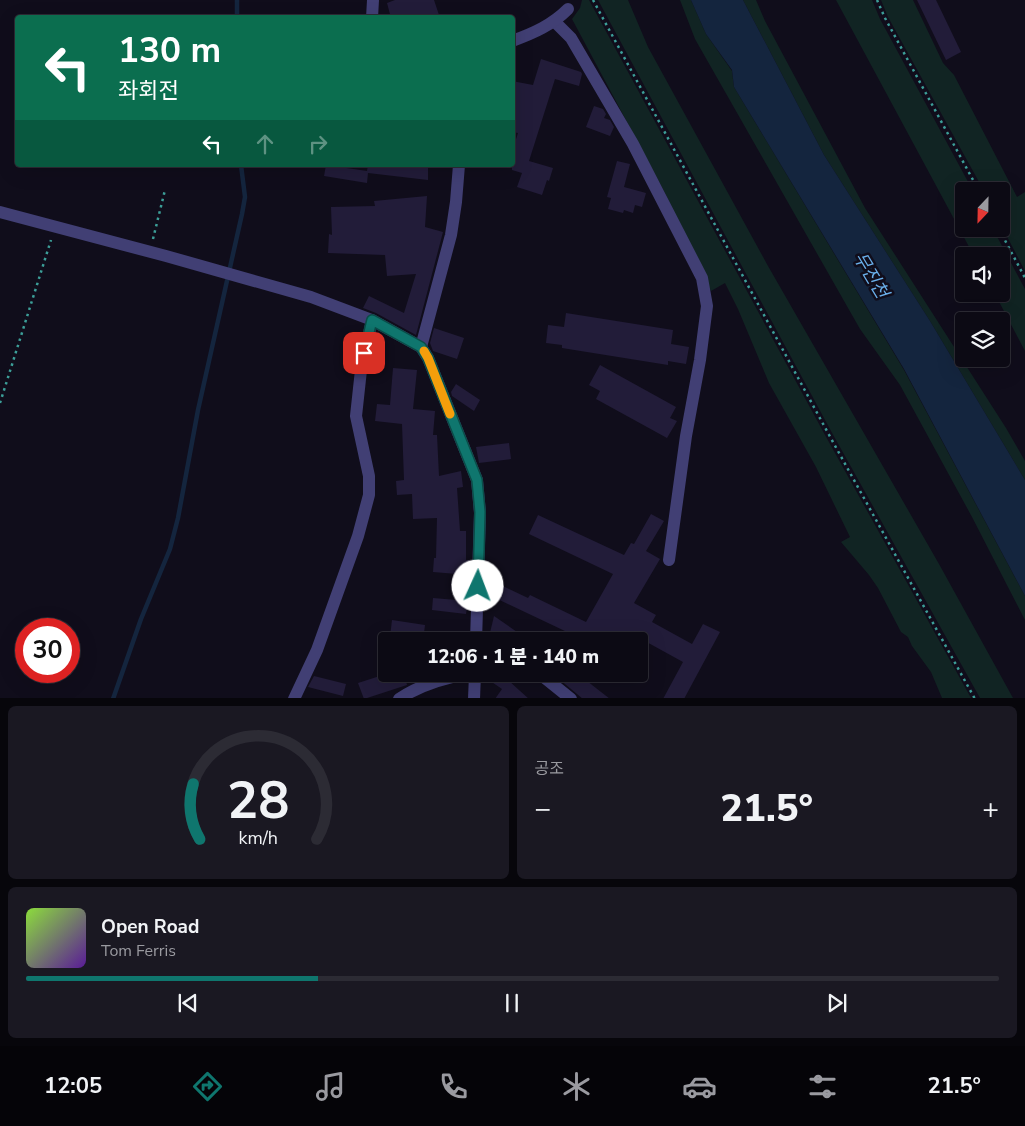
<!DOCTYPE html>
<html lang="ko">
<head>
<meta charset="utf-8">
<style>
  :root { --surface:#0c0a14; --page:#1a1822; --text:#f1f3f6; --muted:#9a9aa0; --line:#2c2b34; --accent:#0f766e }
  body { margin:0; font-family:"Nunito Sans","Noto Sans KR",sans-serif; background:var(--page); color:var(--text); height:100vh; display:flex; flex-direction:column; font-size:19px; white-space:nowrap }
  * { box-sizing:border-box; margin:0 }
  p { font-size:16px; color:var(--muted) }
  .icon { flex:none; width:28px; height:28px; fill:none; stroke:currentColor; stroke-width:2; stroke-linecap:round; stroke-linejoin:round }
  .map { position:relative; height:698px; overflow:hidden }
  .drawer { display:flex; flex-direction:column; gap:8px; padding:8px; background:#07060b; flex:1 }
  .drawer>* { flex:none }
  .top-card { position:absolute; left:15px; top:15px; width:500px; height:152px; border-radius:5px; box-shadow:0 5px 20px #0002,0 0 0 1px var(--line); background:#0b6e4f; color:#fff; overflow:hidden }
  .needle { width:32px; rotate:202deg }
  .tools { position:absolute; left:955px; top:182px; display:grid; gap:10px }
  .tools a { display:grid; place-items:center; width:55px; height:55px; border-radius:5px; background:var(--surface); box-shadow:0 5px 20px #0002,0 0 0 1px var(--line); font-size:25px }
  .speed { position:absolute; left:15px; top:618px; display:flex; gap:10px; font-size:25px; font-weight:700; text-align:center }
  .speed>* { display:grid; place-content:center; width:65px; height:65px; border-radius:50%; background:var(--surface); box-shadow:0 5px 20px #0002,0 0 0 1px var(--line); line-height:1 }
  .speed .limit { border:8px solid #d22; background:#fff; color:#111 }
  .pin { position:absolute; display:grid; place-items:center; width:42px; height:42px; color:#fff; margin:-21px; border-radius:10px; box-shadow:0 2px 8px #0006 }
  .me { position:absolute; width:55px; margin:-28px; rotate:2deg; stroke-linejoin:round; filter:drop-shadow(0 0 4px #0008) }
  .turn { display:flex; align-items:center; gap:18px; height:105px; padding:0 20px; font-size:22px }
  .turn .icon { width:65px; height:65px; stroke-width:2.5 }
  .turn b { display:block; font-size:35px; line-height:42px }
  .lanes { display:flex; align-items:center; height:48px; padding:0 20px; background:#0003; justify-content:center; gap:25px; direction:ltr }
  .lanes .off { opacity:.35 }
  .big { font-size:38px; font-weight:800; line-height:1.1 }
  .drawer .tile { flex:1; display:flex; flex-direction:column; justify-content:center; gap:8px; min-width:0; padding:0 18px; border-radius:8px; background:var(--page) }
  .drawer .dial { align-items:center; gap:0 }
  .dial svg { height:130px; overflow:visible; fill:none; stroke:var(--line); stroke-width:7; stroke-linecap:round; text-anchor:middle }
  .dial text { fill:var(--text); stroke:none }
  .song { display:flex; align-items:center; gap:15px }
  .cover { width:60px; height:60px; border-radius:8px; background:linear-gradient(135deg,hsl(90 70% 55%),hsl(270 70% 35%)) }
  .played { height:5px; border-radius:2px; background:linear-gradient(90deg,var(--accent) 30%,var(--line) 30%) }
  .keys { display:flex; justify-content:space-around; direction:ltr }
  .heat { display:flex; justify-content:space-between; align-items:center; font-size:28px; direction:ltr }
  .drawer .tiles { flex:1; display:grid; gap:8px; grid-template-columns:1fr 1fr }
  .tile:last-child { grid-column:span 2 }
  .trip { position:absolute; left:378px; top:632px; width:270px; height:50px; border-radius:5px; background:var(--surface); box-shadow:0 5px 20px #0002,0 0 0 1px var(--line); font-weight:800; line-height:50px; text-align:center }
  .tabs { display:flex; height:80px; justify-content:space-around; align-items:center; background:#050408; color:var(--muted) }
  .tabs .icon { width:35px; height:35px }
  .tabs .on { color:var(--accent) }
  .tabs b { font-size:22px; color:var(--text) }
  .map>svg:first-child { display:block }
</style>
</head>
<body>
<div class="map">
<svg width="1025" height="699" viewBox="0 0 1025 699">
  <rect width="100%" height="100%" fill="#100d1b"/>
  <g fill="#112423">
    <polygon points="582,0 589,0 825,435 971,698 942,698 931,672 912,646 908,637 901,632 878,588 869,575 841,542 850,537 816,467 769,383 738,309 725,283 711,291 666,195 572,19 580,8"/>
    <polygon points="598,0 628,0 648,47 768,266 939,564 1013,698 980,698 831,431"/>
    <polygon points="680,0 691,0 706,34 732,71 734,87 904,370 1025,596 1025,620 972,517 900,385 860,329 695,39"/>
    <polygon points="743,0 756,0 765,21 865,208 1006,428 1025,461 1025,480 930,321 824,155"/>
    <polygon points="836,0 872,0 880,19 973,191 964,191 964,229 993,229 1025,289 1025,351 995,294 1001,294 1001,256 974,256"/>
    <polygon points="881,0 913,0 943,63 954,75 1017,197 1025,192 1025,271 1001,225 1001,191 984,191 888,17"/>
  </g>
  <polygon fill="#14253e" points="691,0 743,0 824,155 930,321 1025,480 1025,596 904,369 734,87 732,70 706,34"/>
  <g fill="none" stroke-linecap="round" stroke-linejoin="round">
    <g stroke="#14253e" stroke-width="4.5">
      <polyline points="237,0 237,18"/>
      <polyline points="113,699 141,619 170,549 178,518 198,410 242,214 245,197 241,165"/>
    </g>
  </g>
  <g fill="#221c39">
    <polygon points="395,0 434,0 440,18 391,18 387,3"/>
    <polygon points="917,0 936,0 961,52 946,60"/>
    <polygon points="541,59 581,72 582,74 579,86 555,79 529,161 553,168 549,181 547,180 542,195 517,187 522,173 512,170 512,152 518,133 512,132 512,81 533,85"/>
    <polygon points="594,106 603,109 606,114 604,118 610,120 614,127 610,136 586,127"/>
    <polygon points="617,161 630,164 624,187 646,193 642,207 635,205 633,213 624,210 623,213 608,209 611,198 607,197"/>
    <polygon points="326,165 367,171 368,165 428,165 428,180 368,173 367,183 324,176"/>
    <polygon points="427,196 425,227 443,232 416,335 376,313 363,308 369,296 404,313 416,274 387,276 385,255 328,253 329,234 332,235 331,207 375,206 374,201"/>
    <polygon points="566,313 673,330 671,344 689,347 686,364 668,361 668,365 562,348 562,345 546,343 548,325 564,327"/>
    <polygon points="434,328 464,338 457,359 433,351 430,343"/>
    <polygon points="600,365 676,407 670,418 677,421 667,438 596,399 600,391 589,385"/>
    <polygon points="393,368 417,370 413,409 435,411 433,435 437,435 439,476 461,471 463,487 457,488 460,531 466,531 466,560 470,560 469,575 433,572 434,558 436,558 437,518 413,519 412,494 397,495 396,481 404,480 402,424 375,421 377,404 390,405"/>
    <polygon points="456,384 480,400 474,411 452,396 451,392"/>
    <polygon points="509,443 511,459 479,463 476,447"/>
    <polygon points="651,514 664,521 646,551 660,559 634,603 656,615 652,622 692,644 703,624 720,632 684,699 663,699 683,662 643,640 586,641 489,595 490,583 505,587 528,598 530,595 586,622 613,574 529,534 538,515 624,555 631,543 634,544"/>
    <polygon points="433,598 468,601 466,614 432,610"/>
    <polygon points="494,616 530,641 508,641 489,637"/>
    <polygon points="392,620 425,625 423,641 390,637"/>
    <polygon points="386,674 404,674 407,685 364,699 358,683"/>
    <polygon points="483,674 514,674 508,683 509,681 529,699 495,699 502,689 483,676"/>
    <polygon points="553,674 578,674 610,699 583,699"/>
    <polygon points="314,676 346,684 343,696 308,687"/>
  </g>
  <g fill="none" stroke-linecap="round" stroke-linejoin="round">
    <g stroke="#3c9e98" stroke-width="2.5" stroke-dasharray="2.5 4" stroke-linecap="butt">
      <polyline points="593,0 828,433 975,699"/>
      <polyline points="877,0 885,18 979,191"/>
      <polyline points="999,229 1025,278"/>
      <polyline points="153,239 165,190"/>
      <polyline points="0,403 51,240"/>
    </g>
    <g stroke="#413f74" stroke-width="12">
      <polyline points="372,18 373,0"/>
      <polyline points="555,22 571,38 633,144 702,278 707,306 700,360 686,436 669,560"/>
      <path d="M512 41C534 33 552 25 568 9"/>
      <polyline points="0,212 166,256 311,297 372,320 421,347 428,358 477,480 480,513 476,641"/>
      <polyline points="421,347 451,235 456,202 459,165"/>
      <polyline points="540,674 571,699"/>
      <polyline points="294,699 317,650 358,536 369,495 369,476 356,416 361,370 372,320"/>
      <path d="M399 699C420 685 443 678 467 674"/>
      <polyline points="474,699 475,674"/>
    </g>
  </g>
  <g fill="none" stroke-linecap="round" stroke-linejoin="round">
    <defs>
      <polyline id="route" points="364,353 372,320 421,347 428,358 477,480 480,512 478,586"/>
    </defs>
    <use href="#route" stroke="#0a4d48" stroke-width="12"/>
    <use href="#route" stroke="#0f766e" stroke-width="9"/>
    <polyline stroke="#f59e0b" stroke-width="9" points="424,351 428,358 450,414"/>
  </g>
  <g text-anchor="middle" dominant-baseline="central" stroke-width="5" stroke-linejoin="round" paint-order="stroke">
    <g font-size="18" font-style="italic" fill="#6aafea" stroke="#100d1b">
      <text transform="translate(871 275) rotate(59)">무진천</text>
    </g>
  </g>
</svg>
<div class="tools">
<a><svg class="needle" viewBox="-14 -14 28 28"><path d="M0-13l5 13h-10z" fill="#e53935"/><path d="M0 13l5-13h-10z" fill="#9a9aa0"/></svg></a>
<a><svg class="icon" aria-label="sound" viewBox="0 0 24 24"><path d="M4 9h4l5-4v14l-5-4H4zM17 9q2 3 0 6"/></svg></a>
<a><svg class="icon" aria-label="layers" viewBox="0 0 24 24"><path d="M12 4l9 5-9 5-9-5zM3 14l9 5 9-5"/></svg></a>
</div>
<div class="speed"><div class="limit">30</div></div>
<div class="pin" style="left:364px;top:353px;background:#d93025"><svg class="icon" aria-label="arrive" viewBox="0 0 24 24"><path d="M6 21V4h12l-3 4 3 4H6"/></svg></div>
<svg class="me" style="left:478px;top:586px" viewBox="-20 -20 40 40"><circle r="19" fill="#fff"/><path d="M0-13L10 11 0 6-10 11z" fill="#0f766e"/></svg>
<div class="trip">12:06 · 1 분 · 140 m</div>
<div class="top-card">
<div class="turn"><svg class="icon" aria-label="left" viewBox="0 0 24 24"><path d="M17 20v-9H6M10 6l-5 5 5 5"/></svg><div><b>130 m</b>좌회전</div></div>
<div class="lanes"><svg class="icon" aria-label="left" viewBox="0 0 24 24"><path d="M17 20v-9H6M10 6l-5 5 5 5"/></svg><svg class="icon off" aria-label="ahead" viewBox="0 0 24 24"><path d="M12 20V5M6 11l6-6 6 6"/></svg><svg class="icon off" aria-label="right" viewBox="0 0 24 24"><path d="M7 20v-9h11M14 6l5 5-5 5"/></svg></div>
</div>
</div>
<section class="drawer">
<div class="tiles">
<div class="tile dial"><svg viewBox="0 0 100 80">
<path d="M14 69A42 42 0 1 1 86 69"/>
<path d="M14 69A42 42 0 0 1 10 35" stroke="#0f766e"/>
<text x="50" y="56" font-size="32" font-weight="700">28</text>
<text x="50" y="72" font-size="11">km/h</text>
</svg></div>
<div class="tile"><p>공조</p>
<div class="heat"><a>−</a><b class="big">21.5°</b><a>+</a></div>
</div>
<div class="tile">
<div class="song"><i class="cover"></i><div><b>Open Road</b><p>Tom Ferris</p></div></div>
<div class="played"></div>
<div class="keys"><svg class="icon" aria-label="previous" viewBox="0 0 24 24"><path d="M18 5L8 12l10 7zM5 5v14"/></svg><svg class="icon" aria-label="pause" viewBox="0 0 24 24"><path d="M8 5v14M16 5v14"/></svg><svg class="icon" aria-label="next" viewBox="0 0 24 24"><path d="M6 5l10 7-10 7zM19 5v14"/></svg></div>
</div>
</div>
</section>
<nav class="tabs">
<b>12:05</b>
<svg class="icon on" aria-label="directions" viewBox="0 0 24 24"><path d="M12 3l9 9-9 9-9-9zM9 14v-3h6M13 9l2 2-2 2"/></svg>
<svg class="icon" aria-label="music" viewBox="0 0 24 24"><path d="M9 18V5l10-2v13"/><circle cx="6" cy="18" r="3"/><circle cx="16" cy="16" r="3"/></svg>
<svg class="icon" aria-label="phone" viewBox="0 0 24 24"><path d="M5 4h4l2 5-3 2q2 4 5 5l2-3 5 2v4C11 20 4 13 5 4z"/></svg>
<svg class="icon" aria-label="climate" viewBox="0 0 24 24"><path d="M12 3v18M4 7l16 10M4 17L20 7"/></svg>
<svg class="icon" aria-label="car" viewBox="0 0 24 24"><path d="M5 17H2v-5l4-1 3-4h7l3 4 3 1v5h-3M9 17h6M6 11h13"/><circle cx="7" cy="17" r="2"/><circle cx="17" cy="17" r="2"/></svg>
<svg class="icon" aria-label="filters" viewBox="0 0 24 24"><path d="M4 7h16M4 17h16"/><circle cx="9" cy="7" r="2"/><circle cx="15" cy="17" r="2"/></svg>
<b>21.5°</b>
</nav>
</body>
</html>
